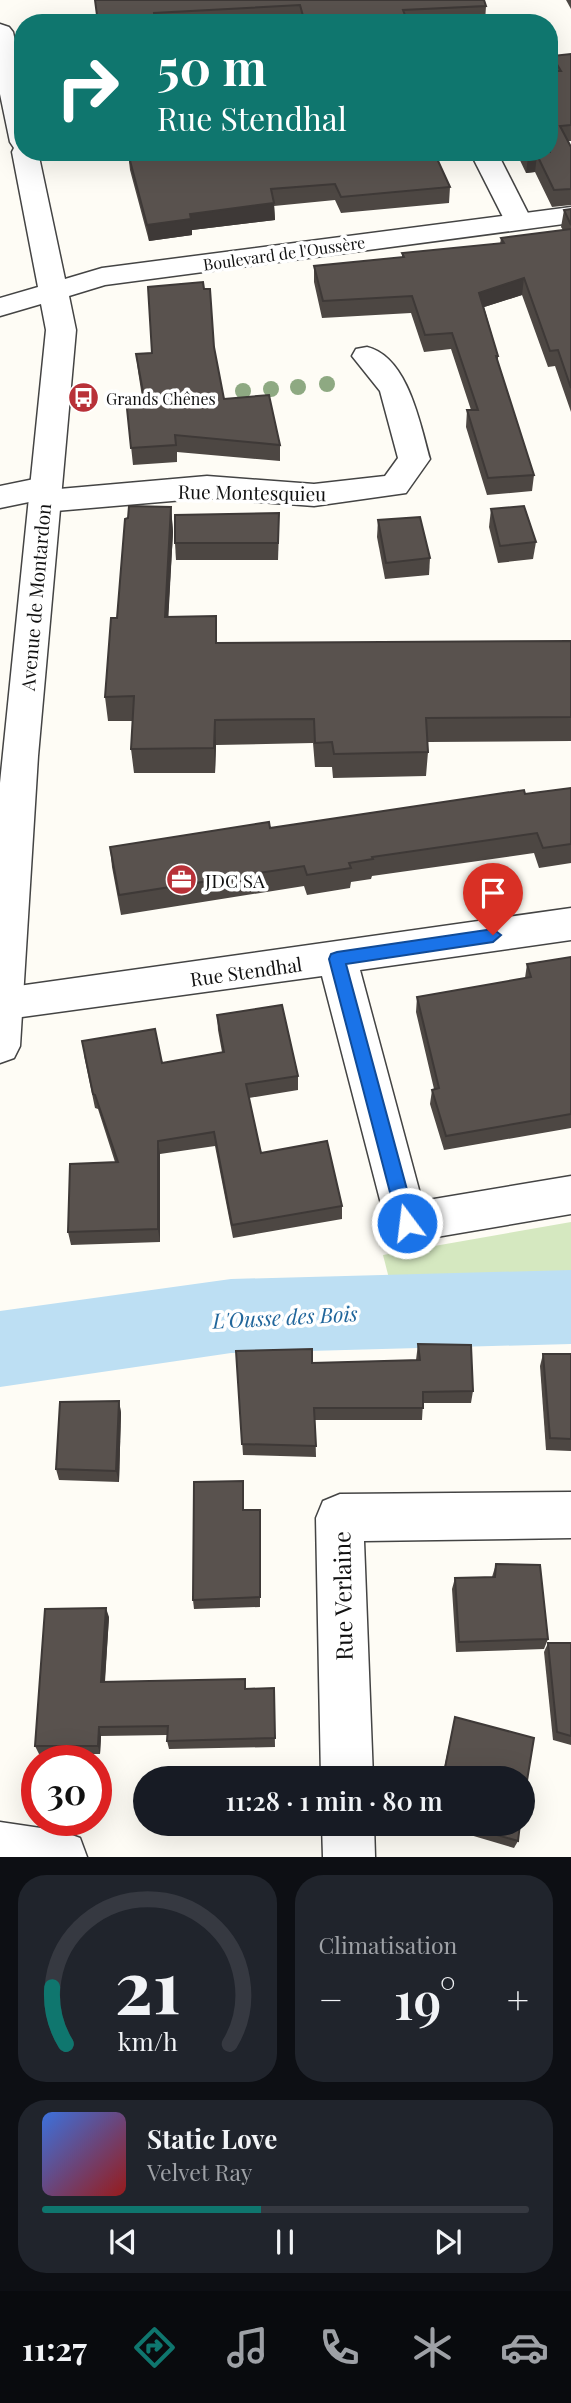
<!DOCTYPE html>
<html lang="fr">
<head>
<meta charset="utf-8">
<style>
  :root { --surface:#171b24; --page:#20242c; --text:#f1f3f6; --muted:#9ea1a6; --line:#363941; --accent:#0f766e }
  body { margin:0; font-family:"Playfair Display",serif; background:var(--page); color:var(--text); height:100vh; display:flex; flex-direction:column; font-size:26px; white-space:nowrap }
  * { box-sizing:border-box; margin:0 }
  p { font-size:23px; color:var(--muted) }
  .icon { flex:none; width:38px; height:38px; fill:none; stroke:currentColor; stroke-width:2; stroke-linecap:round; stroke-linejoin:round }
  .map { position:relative; height:1857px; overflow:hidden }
  .panel { display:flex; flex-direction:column; gap:18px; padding:18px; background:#0d0f14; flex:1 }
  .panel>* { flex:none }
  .top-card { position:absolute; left:14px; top:14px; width:544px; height:147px; border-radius:28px; box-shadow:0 7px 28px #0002; background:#0f766e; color:#fff; overflow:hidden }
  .speed { position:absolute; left:21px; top:1745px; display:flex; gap:14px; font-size:35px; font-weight:700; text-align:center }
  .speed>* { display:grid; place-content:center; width:91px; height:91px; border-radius:50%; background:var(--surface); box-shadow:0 7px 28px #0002; line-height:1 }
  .speed .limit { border:10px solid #d22; background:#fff; color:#111 }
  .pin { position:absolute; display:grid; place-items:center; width:60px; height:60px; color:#fff; margin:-72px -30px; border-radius:50% 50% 50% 0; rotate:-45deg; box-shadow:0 0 7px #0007 }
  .pin .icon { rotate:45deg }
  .me { position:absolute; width:77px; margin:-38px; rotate:345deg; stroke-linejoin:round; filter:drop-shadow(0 0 5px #0008) }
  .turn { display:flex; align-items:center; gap:24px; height:147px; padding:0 28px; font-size:32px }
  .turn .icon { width:91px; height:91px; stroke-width:2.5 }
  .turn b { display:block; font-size:49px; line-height:60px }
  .big { font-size:52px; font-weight:600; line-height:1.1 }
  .panel .widget { flex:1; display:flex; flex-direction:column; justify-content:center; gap:10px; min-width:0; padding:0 24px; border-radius:28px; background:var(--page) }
  .panel .dial { align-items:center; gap:0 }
  .dial svg { height:182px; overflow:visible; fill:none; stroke:var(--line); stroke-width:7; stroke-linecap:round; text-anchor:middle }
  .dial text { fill:var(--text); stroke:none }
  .song { display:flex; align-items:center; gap:21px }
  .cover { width:84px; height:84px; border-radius:10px; background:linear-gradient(135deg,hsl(220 70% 55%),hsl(0 70% 35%)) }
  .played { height:7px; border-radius:4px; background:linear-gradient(90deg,var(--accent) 45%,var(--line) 45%) }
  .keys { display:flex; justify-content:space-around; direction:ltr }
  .heat { display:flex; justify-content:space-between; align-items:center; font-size:38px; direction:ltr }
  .panel .tiles { flex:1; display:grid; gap:18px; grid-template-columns:1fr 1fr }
  .widget:last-child { grid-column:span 2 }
  .trip { position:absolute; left:133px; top:1766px; width:402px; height:70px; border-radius:35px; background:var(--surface); box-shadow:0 7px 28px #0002; font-weight:600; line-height:70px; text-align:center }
  .tab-bar { display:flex; height:112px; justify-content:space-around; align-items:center; background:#090b0e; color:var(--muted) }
  .tab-bar .icon { width:49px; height:49px }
  .tab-bar .active { color:var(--accent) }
  .tab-bar b { font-size:32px; color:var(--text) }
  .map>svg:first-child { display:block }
</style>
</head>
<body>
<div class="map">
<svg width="571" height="1857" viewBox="0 0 571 1857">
  <rect width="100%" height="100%" fill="#fefcf5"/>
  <polygon fill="#d5e8c0" points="571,1222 571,1290 394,1298 383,1255"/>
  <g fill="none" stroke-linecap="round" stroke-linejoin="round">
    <polygon fill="#bddff3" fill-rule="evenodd" points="571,1270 571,1344 231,1353 0,1387 0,1311 231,1279"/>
    <defs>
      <g id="minor">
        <polygon points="470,152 497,152 532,221 528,227 518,229 508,227"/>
        <path d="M367 347C408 357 420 424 430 459L406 493 314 506 207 498 44 512 33 509 29 502 0 508V486L44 477 55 480 59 489 207 476 314 484 385 476 398 458 380 391 352 356 356 349Z"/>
        <polygon points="571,908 571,940 360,970 422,1201 571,1176 571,1214 407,1242 392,1237 386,1223 322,976 0,1020 0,990 4,988"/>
        <polygon points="571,1492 571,1538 364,1541 373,1778 321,1778 316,1518 323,1501 340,1494"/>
        <polygon points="0,1822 61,1831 80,1838 87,1857 0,1857"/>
        <polygon points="322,1824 374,1824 375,1857 323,1857"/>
      </g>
      <polygon id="tertiary" points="0,24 9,27 13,32 23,79 23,152 38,152 65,279 102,268 571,207 571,223 105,285 69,296 76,330 38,756 20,1046 14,1058 0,1063 0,783 46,330 41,304 0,316 0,298 38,287 12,152 14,148 10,142 0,94"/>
    </defs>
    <use href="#minor" stroke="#444" stroke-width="3"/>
    <use href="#tertiary" stroke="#444" stroke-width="3"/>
    <use href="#minor" fill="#fff" fill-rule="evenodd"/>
    <use href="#tertiary" fill="#fff" fill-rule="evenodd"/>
  </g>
  <g fill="#8ea982">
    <circle cx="327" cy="384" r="8"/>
    <circle cx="298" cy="387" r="8"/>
    <circle cx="271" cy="389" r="8"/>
    <circle cx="243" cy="391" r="8"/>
  </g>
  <g fill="#4d4743">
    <polygon points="95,0 486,6 485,22 478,23 300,23 300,21 273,23 98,23"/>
    <polygon points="566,0 571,0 571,9"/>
    <polygon points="571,54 571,141 568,141 571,147 571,205 552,207 535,172 526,173 516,152 550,152 550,71 552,56"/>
    <polygon points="323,152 287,157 450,187 449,203 341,213 335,200 274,206 275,220 192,230 192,235 149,241 130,170 128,153"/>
    <polygon points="571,209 571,412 555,366 548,367 522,295 484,307 498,356 498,362 534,475 532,491 487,495 466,427 467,410 471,410 451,349 424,352 411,313 322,318 314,282 314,266 402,258 402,253 500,244 501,238 563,230 561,227 564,210"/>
    <polygon points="214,347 224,399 280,445 280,461 177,452 177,462 133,465 126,399 142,397 138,371 136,354"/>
    <polygon points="171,507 173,532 168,617 217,643 571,641 571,741 428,742 428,752 426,776 333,778 332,767 315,767 313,743 216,745 215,773 134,773 131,749 133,721 108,721 105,697 117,618"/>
    <polygon points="491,509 536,542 533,559 498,563 489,527"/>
    <polygon points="378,520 430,558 429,575 385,579 377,537"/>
    <polygon points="279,531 278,560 176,560 175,543"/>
    <polygon points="571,788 571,863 539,868 534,853 372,876 371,879 351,882 350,888 307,895 304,886 121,915 112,867 110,847 270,828"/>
    <polygon points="571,957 571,1128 444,1150 430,1104 432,1090 434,1089 416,1012 417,997 525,978 527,964"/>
    <polygon points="217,1015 298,1076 298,1090 249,1098 261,1153 342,1206 342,1219 233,1238 215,1146 160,1154 160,1242 71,1245 68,1232 115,1162 98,1109 95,1108 84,1055 162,1063 222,1052 218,1030"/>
    <polygon points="418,1344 473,1391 471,1403 423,1403 422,1420 315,1420 316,1457 243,1455 236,1351 312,1363 416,1360"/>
    <polygon points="543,1354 571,1354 571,1451 546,1450 540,1366"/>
    <polygon points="119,1401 121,1413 119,1482 59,1480 56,1469"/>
    <polygon points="244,1510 260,1510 260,1607 194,1609 193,1600"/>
    <polygon points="496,1564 548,1639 544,1649 456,1652 452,1589 455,1578 492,1577"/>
    <polygon points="109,1617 105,1682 245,1689 274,1688 275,1747 169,1749 167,1741 167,1735 101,1736 100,1754 39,1754 35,1746"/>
    <polygon points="548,1643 571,1643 571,1745 553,1740 544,1652"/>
    <polygon points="455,1717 523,1778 442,1778"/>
    <polygon points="433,1824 520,1824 518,1841 514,1848"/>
  </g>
  <g fill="#3e3937">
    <polygon points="281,152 323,152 287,157 281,165"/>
    <polygon points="537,155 535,172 526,173 528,157"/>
    <polygon points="274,203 275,220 192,230 192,235 149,241 147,225 190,214"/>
    <polygon points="524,278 522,295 478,309 479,293"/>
    <polygon points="171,507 173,532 167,642 165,617"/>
    <polygon points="215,720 216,745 215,773 214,748"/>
    <polygon points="158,1141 160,1154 160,1242 158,1229"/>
    <polygon points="119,1401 121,1413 119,1482 116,1471"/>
    <polygon points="106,1608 109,1617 104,1691 101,1682"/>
    <polygon points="99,1727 101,1736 100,1754 98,1746"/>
  </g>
  <g fill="#59524e" stroke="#3e3937" stroke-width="2">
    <polygon points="95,0 484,0 486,6 403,10 408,23 305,23 300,5 154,13 155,23 98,23"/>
    <polygon points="571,54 571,125 560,126 571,147 571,189 554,190 537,155 528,157 526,152 550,152 550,71 561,71 552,56"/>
    <polygon points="138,152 283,152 285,157 297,160 364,152 434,152 450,187 341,197 335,184 271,189 274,203 190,214 191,219 147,225 128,153"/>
    <polygon points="571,209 571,225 564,210"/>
    <polygon points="571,229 571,388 558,350 550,351 524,278 479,293 498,356 496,356 534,475 488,478 467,410 478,410 452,333 425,335 412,296 323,301 314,266 404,257 402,253 504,243 501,238"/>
    <polygon points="203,282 204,289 210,289 214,347 224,399 269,395 280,445 175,435 176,445 131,448 126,399 144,397 136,354 152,353 148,287"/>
    <polygon points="129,506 171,507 165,617 216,616 216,643 571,641 571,717 426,718 428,752 334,754 332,742 315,743 314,719 215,720 214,748 131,749 134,696 105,697 111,618 117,618 125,519 128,518"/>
    <polygon points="524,506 536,542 500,546 491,509"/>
    <polygon points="279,513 278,543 175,543 175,515"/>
    <polygon points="420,517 430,558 386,563 378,520"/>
    <polygon points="571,788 571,844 543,848 537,833 372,857 373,859 349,863 351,868 307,875 304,866 119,895 110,847 269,822 270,828 524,790 525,794"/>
    <polygon points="571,957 571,1114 446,1136 432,1090 439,1088 417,997 531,977 527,964"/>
    <polygon points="282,1005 298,1076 246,1084 261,1153 327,1141 342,1206 232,1225 214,1132 158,1141 158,1229 68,1232 70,1164 118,1162 95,1095 93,1094 82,1041 155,1029 162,1063 224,1052 217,1015"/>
    <polygon points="418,1344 471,1345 473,1391 423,1392 423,1408 314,1408 316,1446 242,1444 236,1351 312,1349 312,1363 420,1360"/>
    <polygon points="543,1354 571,1354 571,1439 550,1438"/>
    <polygon points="119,1401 116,1471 56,1469 60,1402"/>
    <polygon points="243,1481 243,1510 260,1510 260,1597 193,1600 194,1482"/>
    <polygon points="496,1564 540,1565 548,1639 459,1642 455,1578 495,1577"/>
    <polygon points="106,1608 101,1682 245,1679 245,1689 274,1688 275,1738 167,1741 168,1726 99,1727 98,1746 35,1746 45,1609"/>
    <polygon points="548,1643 571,1643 571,1736 557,1732"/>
    <polygon points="455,1717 534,1738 523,1805 523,1778 443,1778"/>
    <polygon points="459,1824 520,1824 518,1841"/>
  </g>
  <polygon fill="#1a73e8" stroke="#114b97" stroke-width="2" points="493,929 501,935 493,942 346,964 416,1223 413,1229 407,1231 401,1229 398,1223 329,959 331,954 337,952"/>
  <defs>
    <symbol id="bus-disc" viewBox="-11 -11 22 22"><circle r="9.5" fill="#b83138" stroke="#fff"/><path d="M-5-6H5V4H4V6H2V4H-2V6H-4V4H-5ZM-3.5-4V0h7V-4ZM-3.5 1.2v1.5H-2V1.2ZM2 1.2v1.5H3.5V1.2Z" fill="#fff"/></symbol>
    <symbol id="office-disc" viewBox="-11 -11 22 22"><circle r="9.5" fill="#b83138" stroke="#fff"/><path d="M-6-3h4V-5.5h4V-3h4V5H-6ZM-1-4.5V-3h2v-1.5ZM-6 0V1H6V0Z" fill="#fff"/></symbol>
  </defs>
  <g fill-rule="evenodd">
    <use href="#bus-disc" x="66" y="380" width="35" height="35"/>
    <use href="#office-disc" x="164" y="862" width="35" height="35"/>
  </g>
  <g text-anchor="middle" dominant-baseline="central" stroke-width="7" stroke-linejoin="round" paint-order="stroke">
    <g font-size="16" fill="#111" stroke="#fff">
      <text transform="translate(284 253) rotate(-8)">Boulevard de l'Oussère</text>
    </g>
    <g font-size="16" fill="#111" stroke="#fff" text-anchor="start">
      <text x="106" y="398">Grands Chênes</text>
    </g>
    <g font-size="19" fill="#111" stroke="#fff">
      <text transform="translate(252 492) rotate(1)">Rue Montesquieu</text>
      <text transform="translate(35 597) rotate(-85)">Avenue de Montardon</text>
      <text transform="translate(246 971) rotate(-8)">Rue Stendhal</text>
    </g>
    <g font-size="19" fill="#111" stroke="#fff" text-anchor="start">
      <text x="205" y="880">JDC SA</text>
    </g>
    <g font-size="21" font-style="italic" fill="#21669b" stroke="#fff">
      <text transform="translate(285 1316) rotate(-3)">L'Ousse des Bois</text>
    </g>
    <g font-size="23" fill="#111" stroke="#fff">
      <text transform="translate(342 1596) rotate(-91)">Rue Verlaine</text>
    </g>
  </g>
</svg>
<div class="speed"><div class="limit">30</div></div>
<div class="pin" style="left:493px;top:935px;background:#d93025"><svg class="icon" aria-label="arrive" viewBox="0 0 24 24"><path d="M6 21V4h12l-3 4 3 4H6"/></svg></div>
<svg class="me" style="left:407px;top:1223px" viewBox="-20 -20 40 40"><circle r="17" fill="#1a73e8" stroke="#fff" stroke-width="3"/><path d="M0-11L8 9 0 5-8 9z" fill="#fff"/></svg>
<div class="trip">11:28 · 1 min · 80 m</div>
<div class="top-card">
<div class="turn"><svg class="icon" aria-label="right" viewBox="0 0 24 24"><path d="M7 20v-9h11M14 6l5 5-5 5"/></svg><div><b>50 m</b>Rue Stendhal</div></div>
</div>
</div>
<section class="panel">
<div class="tiles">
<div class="widget dial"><svg viewBox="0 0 100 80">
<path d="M14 69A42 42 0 1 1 86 69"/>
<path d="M14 69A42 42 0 0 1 8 44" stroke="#0f766e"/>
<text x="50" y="56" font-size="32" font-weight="700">21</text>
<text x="50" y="72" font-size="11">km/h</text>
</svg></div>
<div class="widget"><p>Climatisation</p>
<div class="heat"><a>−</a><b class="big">19°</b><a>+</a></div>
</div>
<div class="widget">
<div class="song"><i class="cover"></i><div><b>Static Love</b><p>Velvet Ray</p></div></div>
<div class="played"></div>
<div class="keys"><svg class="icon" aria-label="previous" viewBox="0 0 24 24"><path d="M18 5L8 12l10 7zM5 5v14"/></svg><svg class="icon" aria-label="pause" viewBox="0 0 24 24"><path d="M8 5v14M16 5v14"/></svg><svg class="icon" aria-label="next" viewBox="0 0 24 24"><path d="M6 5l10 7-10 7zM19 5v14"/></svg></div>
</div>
</div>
</section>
<nav class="tab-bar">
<b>11:27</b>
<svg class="icon active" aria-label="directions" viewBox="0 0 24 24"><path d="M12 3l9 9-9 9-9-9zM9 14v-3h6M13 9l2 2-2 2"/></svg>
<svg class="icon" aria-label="music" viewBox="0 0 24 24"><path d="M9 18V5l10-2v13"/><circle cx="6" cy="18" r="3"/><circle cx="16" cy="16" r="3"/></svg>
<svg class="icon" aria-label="phone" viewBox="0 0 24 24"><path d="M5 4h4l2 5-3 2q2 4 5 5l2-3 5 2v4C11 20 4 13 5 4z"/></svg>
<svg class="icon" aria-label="climate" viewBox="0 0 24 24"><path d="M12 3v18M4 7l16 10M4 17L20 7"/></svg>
<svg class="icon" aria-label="car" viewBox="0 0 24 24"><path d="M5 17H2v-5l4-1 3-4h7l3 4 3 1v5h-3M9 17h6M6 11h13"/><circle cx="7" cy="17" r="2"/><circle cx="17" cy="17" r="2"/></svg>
</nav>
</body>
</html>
